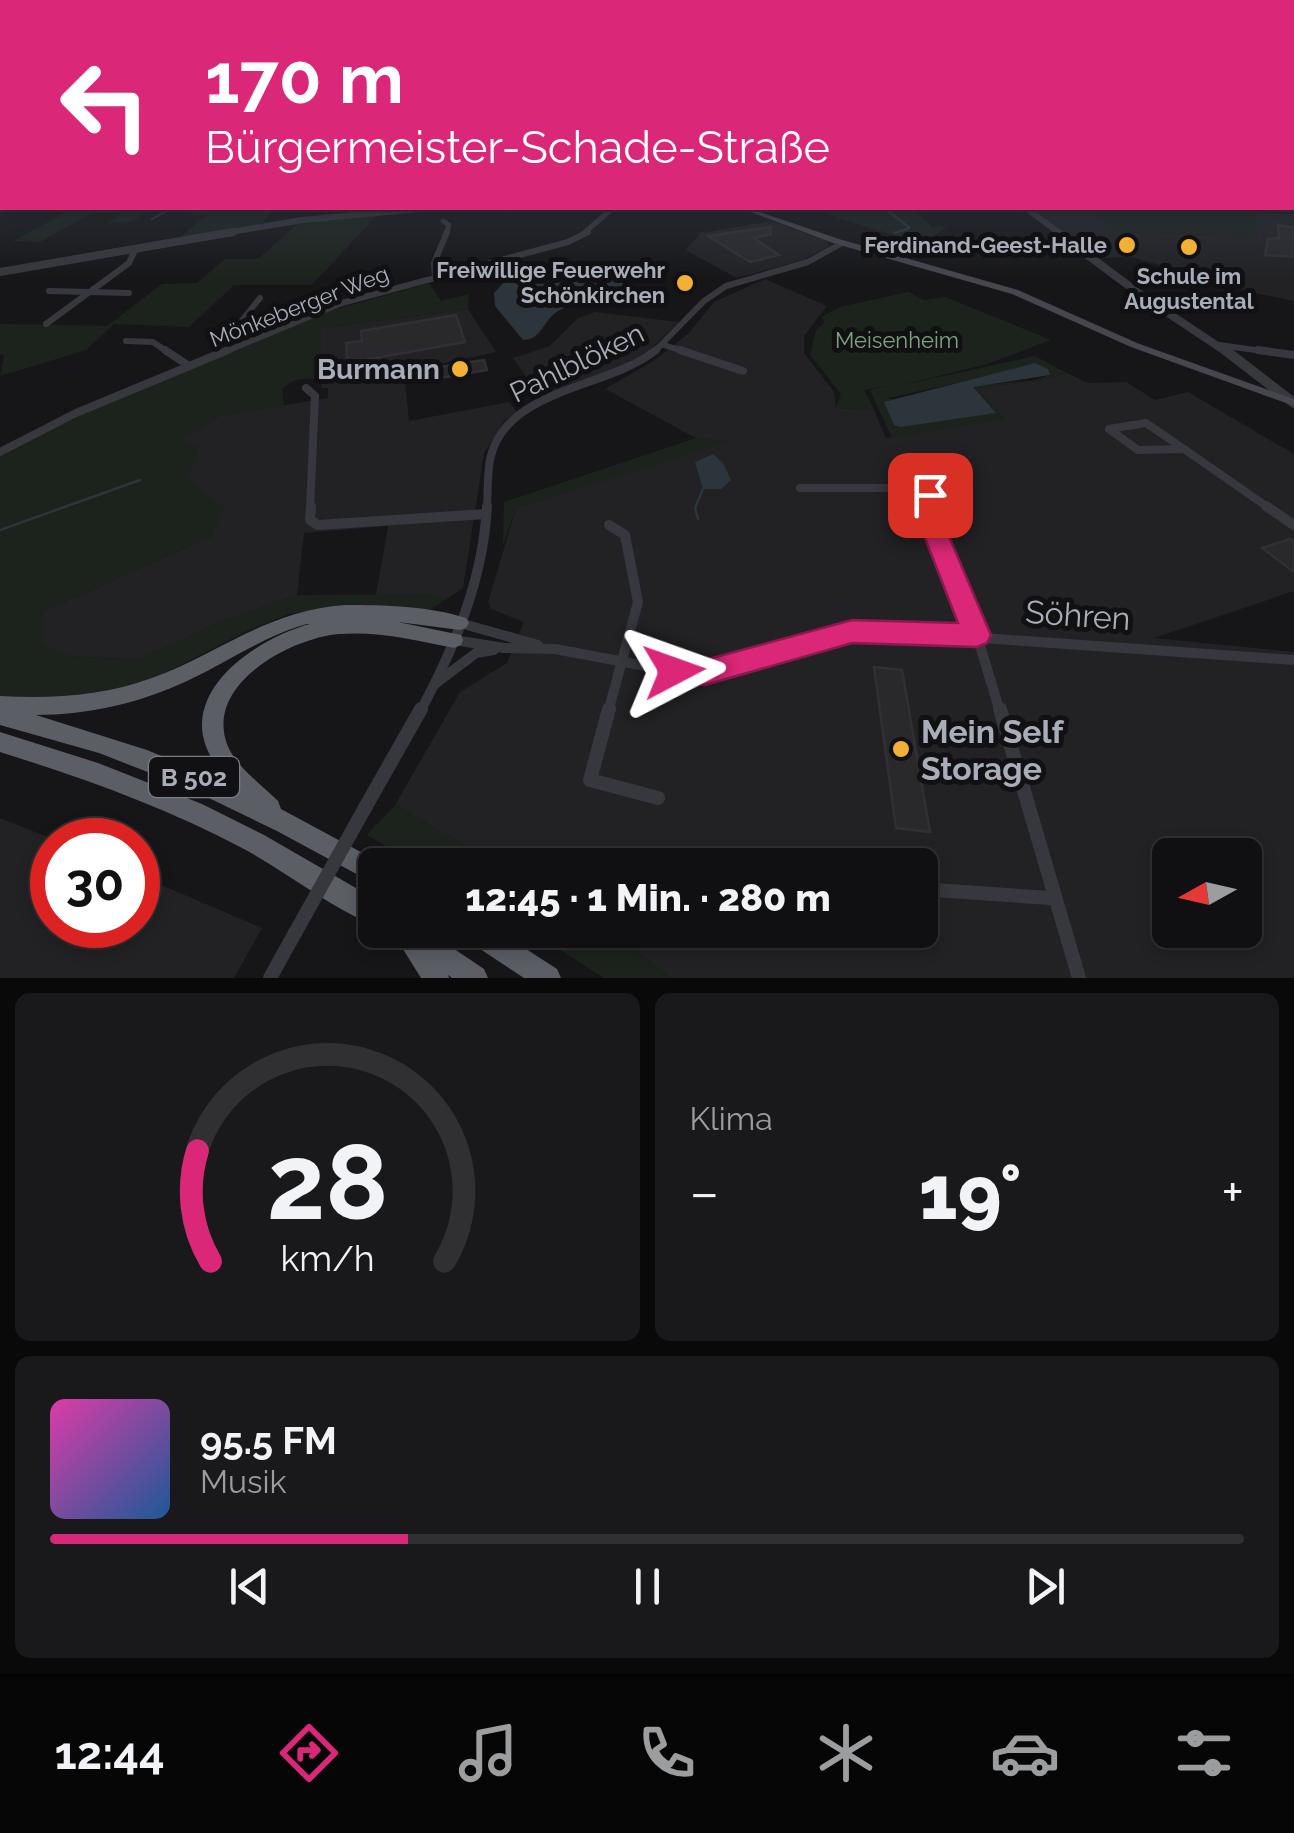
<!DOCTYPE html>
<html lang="de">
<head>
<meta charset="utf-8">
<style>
  :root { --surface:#101012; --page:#19191b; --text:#f1f3f6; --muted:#9c9d9f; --line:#303032; --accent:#db2777 }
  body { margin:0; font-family:Raleway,sans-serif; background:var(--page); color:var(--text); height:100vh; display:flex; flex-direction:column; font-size:38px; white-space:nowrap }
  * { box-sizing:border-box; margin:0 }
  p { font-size:32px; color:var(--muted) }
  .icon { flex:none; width:55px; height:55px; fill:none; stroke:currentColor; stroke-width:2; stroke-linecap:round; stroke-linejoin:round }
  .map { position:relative; height:978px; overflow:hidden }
  .drawer { display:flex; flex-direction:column; gap:15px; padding:15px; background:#09090a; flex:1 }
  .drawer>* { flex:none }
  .top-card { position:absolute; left:0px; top:0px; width:1295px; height:210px; box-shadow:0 5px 15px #0003,0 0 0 2px var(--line); background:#db2777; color:#fff; overflow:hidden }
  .needle { width:65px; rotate:262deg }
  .fabs { position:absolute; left:1152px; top:838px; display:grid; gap:20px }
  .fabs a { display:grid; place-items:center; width:110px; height:110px; border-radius:15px; background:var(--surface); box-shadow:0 5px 15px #0003,0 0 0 2px var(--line); font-size:50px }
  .speed { position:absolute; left:30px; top:818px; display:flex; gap:20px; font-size:50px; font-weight:700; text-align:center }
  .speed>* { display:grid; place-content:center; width:130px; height:130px; border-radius:50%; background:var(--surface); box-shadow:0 5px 15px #0003,0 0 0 2px var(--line); line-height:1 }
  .speed .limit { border:15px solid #d22; background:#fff; color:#111 }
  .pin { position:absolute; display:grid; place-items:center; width:85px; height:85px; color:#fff; margin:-42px; border-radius:20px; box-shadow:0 5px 15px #0006 }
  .me { position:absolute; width:110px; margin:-55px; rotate:86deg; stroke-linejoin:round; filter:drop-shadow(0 0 8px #0008) }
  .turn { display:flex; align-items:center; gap:35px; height:210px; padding:0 40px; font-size:45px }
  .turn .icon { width:130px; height:130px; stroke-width:2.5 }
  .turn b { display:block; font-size:70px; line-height:85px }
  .big { font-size:75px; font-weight:800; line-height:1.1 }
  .drawer .tile { flex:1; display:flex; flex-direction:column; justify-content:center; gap:15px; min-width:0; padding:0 35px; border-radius:15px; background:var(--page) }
  .drawer .dial { align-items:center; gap:0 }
  .dial svg { height:260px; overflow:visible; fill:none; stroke:var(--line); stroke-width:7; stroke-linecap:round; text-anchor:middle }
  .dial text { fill:var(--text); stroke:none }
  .song { display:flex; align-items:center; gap:30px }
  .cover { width:120px; height:120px; border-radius:15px; background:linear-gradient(135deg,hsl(320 70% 55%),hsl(210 70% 35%)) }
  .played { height:10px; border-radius:5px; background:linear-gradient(90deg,var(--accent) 30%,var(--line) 30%) }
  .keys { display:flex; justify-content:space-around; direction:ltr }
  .heat { display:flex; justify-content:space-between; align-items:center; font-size:55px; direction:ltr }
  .drawer .tiles { flex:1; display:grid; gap:15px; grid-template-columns:1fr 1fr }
  .tile:last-child { grid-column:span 2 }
  .trip { position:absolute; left:358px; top:848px; width:580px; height:100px; border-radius:15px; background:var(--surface); box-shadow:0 5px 15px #0003,0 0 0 2px var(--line); font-weight:800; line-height:100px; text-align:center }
  .tabs { display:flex; height:160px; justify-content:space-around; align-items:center; background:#060607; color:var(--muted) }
  .tabs .icon { width:70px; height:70px }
  .tabs .on { color:var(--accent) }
  .tabs b { font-size:45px; color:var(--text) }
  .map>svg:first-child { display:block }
</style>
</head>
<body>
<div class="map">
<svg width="1294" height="978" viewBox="0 0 1294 978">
  <rect width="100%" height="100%" fill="#161618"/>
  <g fill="#222225" fill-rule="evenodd">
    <polygon points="1032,208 1092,208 1116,232 1257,236 1253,212 1294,214 1294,301 1250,292 1132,257 1099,258"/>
    <polygon points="771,221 827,241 829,246 803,260 737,278 685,250 701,233"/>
    <path d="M765 279 827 306 804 336V353L834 392 836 408 874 410 886 438 1003 419 977 388 1037 381 1067 373 1088 383 1126 382 1155 400 1188 392 1294 454V591L1154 638 1294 652V978H671L608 930H920V865H499L395 805 460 692 507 663 524 622 491 609 488 602 516 508 725 442 696 438 605 389 655 360 689 333 714 302ZM1170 855H1245V930H1170Z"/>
    <polygon points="468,309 496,352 404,372 409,421 509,402 517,412 505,420 484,453 463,588 448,598 376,595 388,526 304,533 297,595 225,620 138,660 68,656 44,645 44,611 212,536 187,478 180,440 219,416 328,398 328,388 322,388 321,380 321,328"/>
    <polygon points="595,312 679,322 645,354 594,379 541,398 513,358 550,346 578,318"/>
    <polygon points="0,818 55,840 52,925 138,925 138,875 262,928 234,978 0,978"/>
  </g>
  <g fill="#1c231d" fill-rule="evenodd">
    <polygon points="74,208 274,208 260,226 179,238 208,214 190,214 193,209 146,211 133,221 108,223 121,213 92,213 40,242 13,241"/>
    <polygon points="836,208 959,208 914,209 932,227 947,226 924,245 827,214"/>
    <polygon points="1092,208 1294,208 1294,212 1253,209 1257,236 1116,232"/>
    <polygon points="378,214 312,285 234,285 189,327 114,324 86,350 0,376 4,355 0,354 0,324 107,326 162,284 197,283 225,259 258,259 300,222"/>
    <path d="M429 283 441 301 469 294 468 309 321 328V380C305 377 295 378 282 389L284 406 219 416 181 440 200 446 187 478 224 508 212 536 44 611V644L68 656 138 660 225 620 297 595 429 594 448 598 427 612 339 606 289 614 249 630 137 687 42 701 0 696V456L83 414 327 312Z"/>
    <path d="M908 292 924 300 945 297 1051 340 987 364 898 386 1035 356 1067 373 1037 381 978 388 1005 419 892 438 870 390 886 386 864 390 874 410 836 408 841 394 810 355 816 330 825 322 821 317 840 307ZM1050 375 1036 380 972 386 995 413 949 417 888 398 961 382Z"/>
    <polygon points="696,438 728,442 516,508 503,545 504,502"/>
    <polygon points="395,805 499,865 418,865 367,835"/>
    <polygon points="529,930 608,930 671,978 604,978"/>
  </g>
  <g fill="#2c353c">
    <path d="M620 278 626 281V298C603 301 581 298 560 310 543 318 543 340 523 340L495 306 494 293 504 282 540 284Z"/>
    <polygon points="1035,363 1048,369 1050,375 973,387 996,413 900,427 894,425 884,402"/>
    <polygon points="713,454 723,463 731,480 721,489 703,489 695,462"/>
  </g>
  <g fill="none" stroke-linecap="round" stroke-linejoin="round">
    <g stroke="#2c353c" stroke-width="2.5">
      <polyline points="884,208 910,228 894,233"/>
      <polyline points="1218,208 1294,210"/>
      <polyline points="152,219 172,208"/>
      <polyline points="698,519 695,508 703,489"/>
      <polyline points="0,530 140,480"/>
    </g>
  </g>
  <g fill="#29292c" stroke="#303034" stroke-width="2.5">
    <polygon points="1278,225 1294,228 1294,257 1265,255 1268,239 1279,238"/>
    <polygon points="770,227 771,234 754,238 779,255 750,262 708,236"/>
    <polygon points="456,315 465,342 364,360 366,371 348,374 346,343 362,341 361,331"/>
    <polygon points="484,360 487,370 434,379 433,368"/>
    <polygon points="1290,539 1294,542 1294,572 1262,548"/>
    <polygon points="874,667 902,670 930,832 896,828"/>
  </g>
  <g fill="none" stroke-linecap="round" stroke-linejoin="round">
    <g stroke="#37383d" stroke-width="5">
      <polyline points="443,221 449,225 446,234"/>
      <polyline points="583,234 613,208"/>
    </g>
    <g stroke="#37383d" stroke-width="6">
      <polyline points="435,278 434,263 447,232"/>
      <polyline points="49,291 129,293"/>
      <polyline points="260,298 240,323 262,336"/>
      <polyline points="46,324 129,263 136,248"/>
      <polyline points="126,341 153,342 169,353"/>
      <polyline points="664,345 688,353"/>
      <polyline points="1219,345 1277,353"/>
      <polyline points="222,353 342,303 568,242 588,232"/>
      <polyline points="653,353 704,301 726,286 808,262 842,243"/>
    </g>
    <g stroke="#37383d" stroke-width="8">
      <polyline points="165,350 189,366"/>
      <polyline points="680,350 743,371"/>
      <polyline points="1258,350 1294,355"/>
      <polyline points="306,388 315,396 310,508"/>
      <polygon points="1146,423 1184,449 1138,450 1109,429"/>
      <polyline points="1184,449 1269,508"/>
      <polyline points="0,452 76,413 228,350"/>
      <polyline points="800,488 914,488 929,495 930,508"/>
      <path d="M487 508C488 493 487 476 490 460 504 388 608 389 656 350"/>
    </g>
    <g stroke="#37383d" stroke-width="10">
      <polyline points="311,506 310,520 318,525 486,514"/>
      <polyline points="930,506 941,550 978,639 1000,712"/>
      <polyline points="1266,506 1294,525"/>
      <polyline points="460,623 538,645"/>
      <polyline points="454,640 504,648 555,649 689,674 869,630 1294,660"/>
      <polyline points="435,684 476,653 494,650"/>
      <path d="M420 712C455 646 483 581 487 506"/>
      <polyline points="608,712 638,602 625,535 609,525"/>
    </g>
    <g stroke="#37383d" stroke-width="14">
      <polyline points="609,709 590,780 658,798"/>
      <polyline points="1000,709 1079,978"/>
      <polyline points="366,806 421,709"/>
      <polyline points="920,889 1050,898"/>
      <polyline points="270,978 295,933"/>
    </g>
    <g stroke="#37383d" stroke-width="6">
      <polyline points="1026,208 1061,234"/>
      <polyline points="219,234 302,220 430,208"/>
    </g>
    <g stroke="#37383d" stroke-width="8">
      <polyline points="1057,232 1141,295 1228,353"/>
      <polyline points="0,272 233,232"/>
    </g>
    <polyline stroke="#37383d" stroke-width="10" points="1225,350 1294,403"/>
    <polygon fill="#45474d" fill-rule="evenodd" points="740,208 748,208 839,239 1018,290 1137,343 1294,399 1294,406 1131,347 1012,294 833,243"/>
    <g fill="#5b5e65" fill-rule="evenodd">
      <path d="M345 605C384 605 429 606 466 618L469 623 466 628 460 630 398 622 461 635 463 640 461 645 454 648C416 640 378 631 339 634 291 638 205 684 227 744 235 766 261 784 278 801L281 809 383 864 375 865V884L277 831 186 787 99 753 0 725V696C51 699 103 696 152 678 222 652 266 611 345 605ZM307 624H310C268 635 204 673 202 723 201 746 216 768 231 785L147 750 36 715C88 715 140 703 187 681 227 662 264 636 307 624Z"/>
      <path d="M0 732 98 763 202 804 264 835 375 899V926C328 906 287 872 242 848 165 807 83 778 0 752Z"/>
      <polygon points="391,930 426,930 484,969 488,978 452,978 448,975 449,978 421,978"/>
      <polygon points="461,930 497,930 557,969 561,978 524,978 465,939"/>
    </g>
    <polyline stroke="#37383d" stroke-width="14" points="295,933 366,806"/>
  </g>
  <linearGradient id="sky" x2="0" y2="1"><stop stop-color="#0c0c0d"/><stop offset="0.51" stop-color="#363c48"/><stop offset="1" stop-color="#363c48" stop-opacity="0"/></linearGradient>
  <rect width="1294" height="280" fill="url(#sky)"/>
  <polygon fill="#db2777" stroke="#8e194d" stroke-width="2.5" points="930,487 941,495 942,520 991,635 987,643 977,647 852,643 705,685 663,680 659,671 663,662 674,659 705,660 852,620 958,623 918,520 918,495"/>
  <g fill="#f2b134" stroke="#111113" stroke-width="4">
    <circle cx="1127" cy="245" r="10"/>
    <circle cx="1189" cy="247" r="10"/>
    <circle cx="685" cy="283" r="10"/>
    <circle cx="460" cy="369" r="10"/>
    <circle cx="901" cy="749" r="10"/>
  </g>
  <g text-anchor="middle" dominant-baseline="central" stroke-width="10" stroke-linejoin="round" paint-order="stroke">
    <g font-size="22" font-weight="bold" fill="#a8adb8" stroke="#111113" text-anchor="end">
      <text x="1107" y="245">Ferdinand-Geest-Halle</text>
      <text x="665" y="270">Freiwillige Feuerwehr<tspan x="665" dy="25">Schönkirchen</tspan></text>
      <text x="1189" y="276" text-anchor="middle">Schule im<tspan x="1189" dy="25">Augustental</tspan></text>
    </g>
    <g font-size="22" fill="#a8adb8" stroke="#111113">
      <text transform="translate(299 306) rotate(-21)">Mönkeberger Weg</text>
    </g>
    <g font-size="22" fill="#7fa381" stroke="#111113">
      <text x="897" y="340">Meisenheim</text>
    </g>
    <rect fill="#111113" stroke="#7b7e86" stroke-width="2.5" x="149" y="757" width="90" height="40" rx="8"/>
    <g font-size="25" font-weight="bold" fill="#a8adb8">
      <text x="194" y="777">B 502</text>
    </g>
    <g font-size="28" fill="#a8adb8" stroke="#111113">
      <text transform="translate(577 363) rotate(-26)">Pahlblöken</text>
    </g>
    <g font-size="28" font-weight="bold" fill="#a8adb8" stroke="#111113" text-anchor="end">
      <text x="440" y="369">Burmann</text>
    </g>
    <g font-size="32" fill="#a8adb8" stroke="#111113">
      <text transform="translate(1078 615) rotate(4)">Söhren</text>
    </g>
    <g font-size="32" font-weight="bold" fill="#a8adb8" stroke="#111113" text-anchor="start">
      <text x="921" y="731">Mein Self<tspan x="921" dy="37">Storage</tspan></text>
    </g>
  </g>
</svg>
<div class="fabs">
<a><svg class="needle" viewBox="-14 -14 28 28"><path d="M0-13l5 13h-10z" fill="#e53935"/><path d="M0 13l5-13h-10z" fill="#9c9d9f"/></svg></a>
</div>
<div class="speed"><div class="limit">30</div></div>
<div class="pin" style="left:930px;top:495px;background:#d93025"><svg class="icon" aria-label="arrive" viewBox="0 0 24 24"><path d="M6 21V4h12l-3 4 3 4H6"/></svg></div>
<svg class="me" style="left:674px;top:671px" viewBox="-20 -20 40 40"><path d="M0-17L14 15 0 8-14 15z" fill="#db2777" stroke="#fff" stroke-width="4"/></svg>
<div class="trip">12:45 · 1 Min. · 280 m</div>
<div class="top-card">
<div class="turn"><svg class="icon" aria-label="left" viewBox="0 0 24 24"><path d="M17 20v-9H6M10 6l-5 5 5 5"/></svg><div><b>170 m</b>Bürgermeister-Schade-Straße</div></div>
</div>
</div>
<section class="drawer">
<div class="tiles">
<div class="tile dial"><svg viewBox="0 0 100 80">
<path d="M14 69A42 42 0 1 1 86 69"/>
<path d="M14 69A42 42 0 0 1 10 35" stroke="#db2777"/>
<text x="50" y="56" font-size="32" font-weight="700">28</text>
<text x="50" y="72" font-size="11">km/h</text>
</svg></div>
<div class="tile"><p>Klima</p>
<div class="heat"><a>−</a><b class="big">19°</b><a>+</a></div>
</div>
<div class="tile">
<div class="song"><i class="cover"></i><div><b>95.5 FM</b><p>Musik</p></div></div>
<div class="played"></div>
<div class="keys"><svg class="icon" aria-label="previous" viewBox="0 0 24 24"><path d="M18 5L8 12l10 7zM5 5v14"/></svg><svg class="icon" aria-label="pause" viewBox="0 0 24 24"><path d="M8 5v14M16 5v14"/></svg><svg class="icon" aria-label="next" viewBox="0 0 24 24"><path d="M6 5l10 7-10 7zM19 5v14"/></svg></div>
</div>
</div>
</section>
<nav class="tabs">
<b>12:44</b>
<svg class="icon on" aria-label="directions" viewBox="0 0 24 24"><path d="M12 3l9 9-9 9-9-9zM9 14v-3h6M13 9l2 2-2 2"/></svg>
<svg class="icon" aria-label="music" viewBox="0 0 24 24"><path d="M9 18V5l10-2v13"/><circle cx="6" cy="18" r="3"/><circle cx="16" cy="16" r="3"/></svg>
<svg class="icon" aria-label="phone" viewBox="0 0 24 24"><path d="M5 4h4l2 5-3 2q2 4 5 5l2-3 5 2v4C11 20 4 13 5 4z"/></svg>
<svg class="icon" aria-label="climate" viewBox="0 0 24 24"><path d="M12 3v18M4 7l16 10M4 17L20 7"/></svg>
<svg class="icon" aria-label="car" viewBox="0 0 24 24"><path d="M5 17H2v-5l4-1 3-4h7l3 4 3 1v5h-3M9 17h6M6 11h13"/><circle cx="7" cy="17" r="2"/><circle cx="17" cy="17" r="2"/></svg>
<svg class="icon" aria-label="filters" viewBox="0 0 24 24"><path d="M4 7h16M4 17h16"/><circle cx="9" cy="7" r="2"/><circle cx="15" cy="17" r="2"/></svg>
</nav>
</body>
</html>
